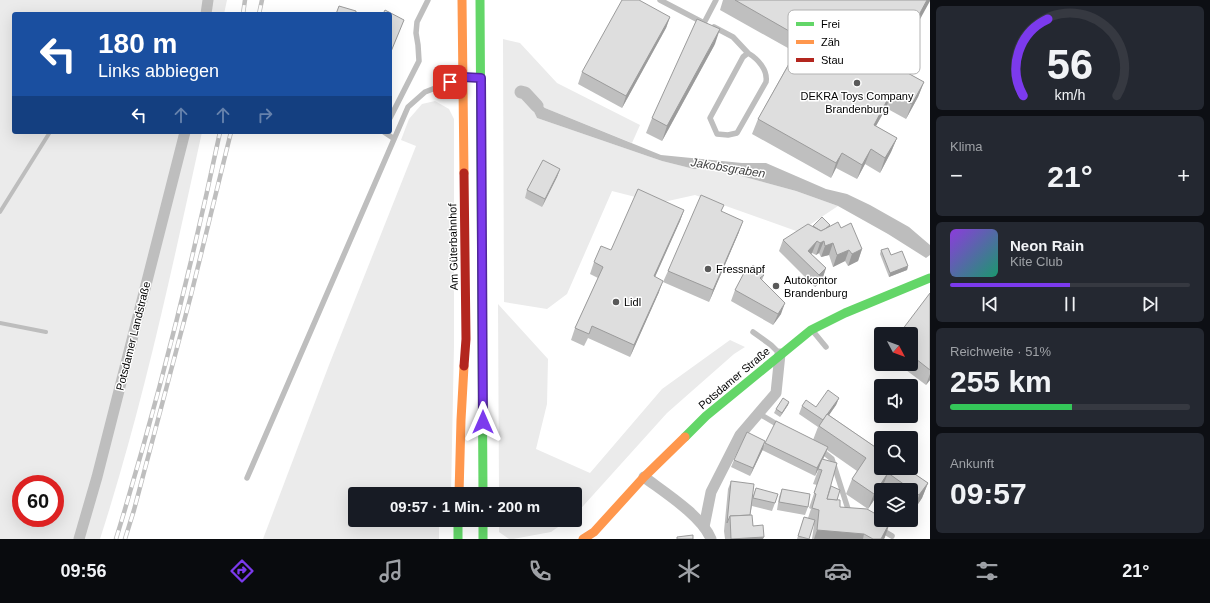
<!DOCTYPE html>
<html lang="de">
<head>
<meta charset="utf-8">
<style>
  :root { --surface:#171b24; --page:#242831; --text:#f1f3f6; --muted:#9ea1a6; --line:#363941; --accent:#7c3aed }
  body { margin:0; font-family:Helvetica,sans-serif; background:var(--page); color:var(--text); height:100vh; display:flex; flex-direction:column; font-size:15px; white-space:nowrap }
  * { box-sizing:border-box; margin:0 }
  p { font-size:13px; color:var(--muted) }
  .icon { flex:none; width:22px; height:22px; fill:none; stroke:currentColor; stroke-width:2; stroke-linecap:round; stroke-linejoin:round }
  .map { position:relative; flex:1; overflow:hidden }
  .panel { display:flex; flex-direction:column; gap:6px; padding:6px; background:#0d0f14; width:280px }
  .panel>* { flex:none }
  .banner { position:absolute; left:12px; top:12px; width:380px; height:122px; border-radius:4px; box-shadow:0 4px 16px #0002; background:#1a4fa0; color:#fff; overflow:hidden }
  .needle { width:26px; rotate:131deg }
  .controls { position:absolute; left:874px; top:327px; display:grid; gap:8px }
  .controls a { display:grid; place-items:center; width:44px; height:44px; border-radius:4px; background:var(--surface); box-shadow:0 4px 16px #0002; font-size:20px }
  .speed { position:absolute; left:12px; top:475px; display:flex; gap:8px; font-size:20px; font-weight:700; text-align:center }
  .speed>* { display:grid; place-content:center; width:52px; height:52px; border-radius:50%; background:var(--surface); box-shadow:0 4px 16px #0002; line-height:1 }
  .speed .limit { border:6px solid #d22; background:#fff; color:#111 }
  .pin { position:absolute; display:grid; place-items:center; width:34px; height:34px; color:#fff; margin:-17px; border-radius:8px; box-shadow:0 2px 6px #0006 }
  .me { position:absolute; width:44px; margin:-22px; rotate:0deg; stroke-linejoin:round; filter:drop-shadow(0 0 3px #0008) }
  .turn { display:flex; align-items:center; gap:14px; height:84px; padding:0 20px; font-size:18px }
  .turn .icon { width:52px; height:52px; stroke-width:2.5 }
  .turn b { display:block; font-size:28px; line-height:34px }
  .lanes { display:flex; align-items:center; height:38px; padding:0 20px; background:#0003; justify-content:center; gap:20px; direction:ltr }
  .lanes .off { opacity:.35 }
  .big { font-size:30px; font-weight:600; line-height:1.1 }
  .panel .tile { flex:1; display:flex; flex-direction:column; justify-content:center; gap:6px; min-width:0; padding:0 14px; border-radius:6px; background:var(--page) }
  .panel .dial { align-items:center; gap:0 }
  .dial svg { height:104px; overflow:visible; fill:none; stroke:var(--line); stroke-width:7; stroke-linecap:round; text-anchor:middle }
  .dial text { fill:var(--text); stroke:none }
  .song { display:flex; align-items:center; gap:12px }
  .cover { width:48px; height:48px; border-radius:6px; background:linear-gradient(135deg,hsl(270 70% 55%),hsl(160 70% 35%)) }
  .played { height:4px; border-radius:2px; background:linear-gradient(90deg,var(--accent) 50%,var(--line) 50%) }
  .keys { display:flex; justify-content:space-around; direction:ltr }
  .heat { display:flex; justify-content:space-between; align-items:center; font-size:22px; direction:ltr }
  .charge { height:6px; border-radius:3px; background:linear-gradient(90deg,#34c759 51%,var(--line) 0) }
  .trip { position:absolute; left:348px; top:487px; width:234px; height:40px; border-radius:4px; background:var(--surface); box-shadow:0 4px 16px #0002; font-weight:600; line-height:40px; text-align:center }
  .tab-bar { display:flex; height:64px; justify-content:space-around; align-items:center; background:#090b0e; color:var(--muted) }
  .tab-bar .icon { width:28px; height:28px }
  .tab-bar .selected { color:var(--accent) }
  .tab-bar b { font-size:18px; color:var(--text) }
  main { display:flex; flex:1; min-height:0 }
  .map>svg:first-child { display:block }
</style>
</head>
<body>
<main>
<div class="map">
<svg width="930" height="539" viewBox="0 0 930 539">
  <rect width="100%" height="100%" fill="#fff"/>
  <g fill="#ebebeb" fill-rule="evenodd">
    <path d="M0 0H227L224 14H14V132H202C172 269 143 406 100 539H0ZM21 484H55V518H21Z"/>
    <polygon points="503,39 520,43 557,83 640,125 632,143 545,108 526,94 537,118 662,161 694,169 716,169 796,191 838,206 799,232 695,195 659,203 612,191 567,294 547,309 504,302"/>
    <polygon points="435,101 449,109 454,119 454,345 451,494 355,494 355,520 450,520 450,522 439,525 439,539 263,539 329,365 416,146 401,140 409,119 422,104"/>
    <polygon points="498,304 548,359 547,404 536,449 590,473 662,389 730,340 745,347 734,354 667,413 575,515 575,494 499,494"/>
    <polygon points="499,520 568,520 551,532 513,539 509,539 499,532"/>
  </g>
  <polygon fill="#bdbdbd" points="525,93 545,108 661,155 742,163 766,163 826,189 847,194 870,205 909,227 930,245 930,255 926,258 888,234 838,206 796,191 716,169 694,169 662,161 537,118"/>
  <g fill="none" stroke-linecap="round" stroke-linejoin="round">
    <g stroke="#bdbdbd" stroke-width="4">
      <polyline points="0,212 50,132"/>
      <polyline points="0,323 46,332"/>
    </g>
    <polyline stroke="#bdbdbd" stroke-width="13" points="521,92 525,93 537,106"/>
    <g stroke="#bebebe" stroke-width="5.5">
      <polyline points="660,0 704,23"/>
      <polyline points="704,23 716,0"/>
      <path d="M714 27 733 37 748 53 743 57 710 118 717 134 728 135 737 133 766 82C768 70 758 59 748 53"/>
      <polyline points="390,118 419,61 418,45 416,33 417,22 428,0"/>
      <polyline points="384,132 393,138"/>
      <polyline points="812,330 826,347"/>
      <polyline points="753,332 771,345 780,354"/>
      <polyline points="758,413 780,426"/>
      <polyline points="821,450 832,459 848,509 852,513"/>
      <polyline points="247,478 408,107 425,92 461,78"/>
      <polyline points="880,529 892,536"/>
    </g>
    <g stroke="#bebebe" stroke-width="11">
      <polyline points="206,14 208,0"/>
      <path d="M644 477C664 492 702 516 711 539"/>
      <polyline points="704,527 711,492 740,435 776,393 780,354"/>
      <polyline points="79,539 97,477 185,132"/>
    </g>
    <g stroke="#63d668" stroke-width="9">
      <polyline points="480,0 483,494"/>
      <polyline points="685,437 706,416 811,330 845,313 930,278"/>
      <polyline points="458,520 458,539"/>
      <polyline points="483,520 483,539"/>
    </g>
    <g stroke="#ff974d" stroke-width="9">
      <polyline points="462,0 464,173"/>
      <polyline points="459,494 461,420 464,366"/>
      <polyline points="583,539 594,532 644,477 685,437"/>
    </g>
    <polyline stroke="#b3261e" stroke-width="9" points="464,173 466,339 464,366"/>
    <defs>
      <g id="rail">
        <polyline points="243,14 245,0"/>
        <polyline points="259,14 262,0"/>
        <path d="M116 539C157 405 191 269 220 132"/>
        <polyline points="125,539 134,510 191,295 231,132"/>
      </g>
    </defs>
    <use href="#rail" stroke="#bebebe" stroke-width="4.5"/>
    <use href="#rail" stroke="#fff" stroke-width="3" stroke-dasharray="9" stroke-linecap="butt"/>
  </g>
  <g fill="#bfbfbf">
    <polygon points="723,0 930,0 908,40 913,60 906,72 924,82 918,97 906,119 886,108 876,126 897,138 891,152 880,173 865,164 857,179 836,168 831,178 752,134 758,119 795,52 720,10"/>
    <polygon points="670,17 666,28 622,108 578,84 582,72"/>
    <polygon points="715,44 662,141 646,133 652,118"/>
    <polygon points="560,169 557,177 542,207 525,198 527,190"/>
    <polygon points="724,205 721,211 739,232 709,302 663,282 668,271"/>
    <polygon points="684,210 680,221 655,277 659,292 630,357 588,338 584,346 571,340 575,328 598,278 590,274 594,262 611,250"/>
    <polygon points="830,225 829,227 841,228 862,249 858,261 848,266 845,261 833,267 829,255 821,257 819,253 816,255 812,253 811,254 826,268 822,280 815,287 779,251 783,240 813,226"/>
    <polygon points="881,250 891,255 908,266 907,270 889,277 880,254"/>
    <polygon points="748,271 764,275 762,280 781,314 773,325 731,301 735,290"/>
    <polygon points="930,293 930,380 926,385 898,364 911,364 911,334"/>
    <polygon points="839,398 836,405 829,415 928,483 922,498 914,510 911,508 911,490 885,490 882,488 868,509 846,494 852,479 857,471 827,450 823,459 829,492 837,500 840,507 890,522 884,539 812,539 814,525 813,525 809,539 797,539 804,517 808,518 811,509 809,508 817,485 813,484 820,465 815,476 762,450 765,443 813,440 818,427 799,414 802,406 816,407"/>
    <polygon points="789,402 788,405 780,417 774,413 776,409"/>
    <polygon points="765,441 763,449 750,476 731,467 734,460"/>
    <polygon points="731,481 752,498 756,488 775,503 772,511 752,506 750,515 753,526 763,539 725,539 724,531 728,489"/>
    <polygon points="782,489 808,507 805,515 777,510 779,497"/>
  </g>
  <g fill="#9b9b9b">
    <polygon points="927,0 930,0 930,1 901,54 906,39"/>
    <polygon points="670,17 666,28 622,108 626,96"/>
    <polygon points="720,29 715,44 662,141 667,126"/>
    <polygon points="918,45 913,60 898,86 904,71"/>
    <polygon points="924,82 918,97 906,119 912,104"/>
    <polygon points="891,93 886,108 868,140 874,125"/>
    <polygon points="897,138 891,152 880,173 885,158"/>
    <polygon points="871,149 865,164 857,179 862,165"/>
    <polygon points="842,153 836,168 831,178 836,163"/>
    <polygon points="560,169 557,177 542,207 545,199"/>
    <polygon points="684,210 680,221 650,288 654,276"/>
    <polygon points="743,221 739,232 709,302 713,290"/>
    <polygon points="817,241 812,253 804,261 808,251"/>
    <polygon points="824,241 819,253 816,255 820,243"/>
    <polygon points="833,243 829,255 821,257 825,246"/>
    <polygon points="862,249 858,261 848,266 852,254"/>
    <polygon points="849,250 845,261 833,267 837,255"/>
    <polygon points="908,266 907,270 889,277 890,273"/>
    <polygon points="826,268 822,280 815,287 819,275"/>
    <polygon points="663,281 659,292 630,357 634,345"/>
    <polygon points="785,303 781,314 773,325 778,314"/>
    <polygon points="930,374 930,380 926,385"/>
    <polygon points="839,398 836,405 820,428 823,420"/>
    <polygon points="789,402 788,405 780,417 782,413"/>
    <polygon points="765,441 763,449 750,476 753,468"/>
    <polygon points="828,447 825,455 815,476 817,468"/>
    <polygon points="888,473 882,488 868,509 874,494"/>
    <polygon points="928,483 922,498 914,510 919,495"/>
    <polygon points="890,522 885,537 884,539 881,539"/>
    <polygon points="817,530 864,534 863,539 814,539"/>
    <polygon points="764,537 763,539 731,539"/>
  </g>
  <g fill="#dedede" stroke="#9b9b9b">
    <polygon points="622,0 639,0 670,17 626,96 582,72"/>
    <polygon points="735,0 927,0 906,39 918,45 904,71 924,82 912,104 891,93 874,125 897,138 885,158 871,149 862,165 842,153 836,163 758,119 803,39"/>
    <polygon points="339,6 356,11 356,14 336,14"/>
    <polygon points="385,10 404,20 390,54 390,14 383,14"/>
    <polygon points="697,19 720,29 667,126 652,118"/>
    <polygon points="543,160 560,169 545,199 527,190"/>
    <polygon points="638,189 684,210 654,276 663,281 634,345 592,326 589,334 575,328 603,267 594,262 601,246 611,250"/>
    <polygon points="701,195 724,205 721,211 743,221 713,290 668,271"/>
    <polygon points="822,217 830,225 825,229 821,231 813,226"/>
    <polygon points="838,222 841,228 851,223 862,249 852,254 849,250 837,255 833,243 825,246 824,241 820,243 817,241 808,251 826,268 819,275 783,240 808,224 821,231"/>
    <polygon points="888,248 891,255 902,251 908,266 890,273 881,250"/>
    <polygon points="753,265 764,275 760,278 785,303 778,314 735,290 746,269 748,271"/>
    <polygon points="930,293 930,370 911,355 911,334 899,334"/>
    <polygon points="828,390 839,398 823,420 802,406 806,400 816,407"/>
    <polygon points="783,398 789,402 782,413 776,409"/>
    <polygon points="827,414 881,451 881,468 906,468 928,483 919,495 888,473 874,494 852,479 866,458 819,426"/>
    <polygon points="776,421 828,447 817,468 765,443"/>
    <polygon points="747,432 765,441 753,468 734,460"/>
    <polygon points="822,459 837,463 827,499 840,500 840,507 867,509 881,517 881,520 886,520 890,522 881,539 873,539 864,534 817,530 819,510 812,508 816,494 814,493 822,470 818,469"/>
    <polygon points="731,481 754,484 750,515 730,516 727,523"/>
    <polygon points="831,486 840,490 837,500 827,499"/>
    <polygon points="756,488 778,494 775,503 753,498"/>
    <polygon points="782,489 810,494 808,507 779,502"/>
    <polygon points="752,515 753,526 763,525 764,537 731,539 730,516"/>
    <polygon points="804,517 815,520 809,539 798,536"/>
    <polygon points="693,535 693,539 677,539 677,537"/>
  </g>
  <g fill="none" stroke-linecap="round" stroke-linejoin="round">
    <defs>
      <polyline id="route" points="450,82 463,77 481,78 483,422"/>
    </defs>
    <use href="#route" stroke="#51269a" stroke-width="10"/>
    <use href="#route" stroke="#7c3aed" stroke-width="7"/>
  </g>
  <g fill="#595959" stroke="#fff" stroke-width="1.5">
    <circle cx="857" cy="83" r="4"/>
    <circle cx="708" cy="269" r="4"/>
    <circle cx="776" cy="286" r="4"/>
    <circle cx="616" cy="302" r="4"/>
  </g>
  <g text-anchor="middle" dominant-baseline="central" stroke-width="3" stroke-linejoin="round" paint-order="stroke">
    <g font-size="11" fill="#000" stroke="#fff" text-anchor="start">
      <text x="857" y="96" text-anchor="middle">DEKRA Toys Company<tspan x="857" dy="13">Brandenburg</tspan></text>
      <text x="716" y="269">Fressnapf</text>
      <text x="784" y="280">Autokontor<tspan x="784" dy="13">Brandenburg</tspan></text>
      <text x="624" y="302">Lidl</text>
    </g>
    <g font-size="11" fill="#000" stroke="#fff">
      <text transform="translate(453 247) rotate(-91)">Am Güterbahnhof</text>
      <text transform="translate(133 336) rotate(-76)">Potsdamer Landstraße</text>
      <text transform="translate(734 378) rotate(-40)">Potsdamer Straße</text>
    </g>
    <g font-size="12" font-style="italic" fill="#424242" stroke="#fff">
      <text transform="translate(728 168) rotate(9)">Jakobsgraben</text>
    </g>
  </g>
  <rect x="788" y="10" width="132" height="64" rx="6" fill="#fff" stroke="#b2b2b2" stroke-width="1"/>
  <rect x="796" y="22" width="18" height="4" fill="#63d668"/>
  <rect x="796" y="40" width="18" height="4" fill="#ff974d"/>
  <rect x="796" y="58" width="18" height="4" fill="#b3261e"/>
  <g font-size="11" fill="#000">
    <text x="821" y="28">Frei</text>
    <text x="821" y="46">Zäh</text>
    <text x="821" y="64">Stau</text>
  </g>
</svg>
<div class="controls">
<a><svg class="needle" viewBox="-14 -14 28 28"><path d="M0-13l5 13h-10z" fill="#e53935"/><path d="M0 13l5-13h-10z" fill="#9ea1a6"/></svg></a>
<a><svg class="icon" aria-label="sound" viewBox="0 0 24 24"><path d="M4 9h4l5-4v14l-5-4H4zM17 9q2 3 0 6"/></svg></a>
<a><svg class="icon" aria-label="search" viewBox="0 0 24 24"><circle cx="10" cy="10" r="6"/><path d="M15 15l6 6"/></svg></a>
<a><svg class="icon" aria-label="layers" viewBox="0 0 24 24"><path d="M12 4l9 5-9 5-9-5zM3 14l9 5 9-5"/></svg></a>
</div>
<div class="speed"><div class="limit">60</div></div>
<div class="pin" style="left:450px;top:82px;background:#d93025"><svg class="icon" aria-label="arrive" viewBox="0 0 24 24"><path d="M6 21V4h12l-3 4 3 4H6"/></svg></div>
<svg class="me" style="left:483px;top:422px" viewBox="-20 -20 40 40"><path d="M0-17L14 15 0 8-14 15z" fill="#7c3aed" stroke="#fff" stroke-width="4"/></svg>
<div class="trip">09:57 · 1 Min. · 200 m</div>
<div class="banner">
<div class="turn"><svg class="icon" aria-label="left" viewBox="0 0 24 24"><path d="M17 20v-9H6M10 6l-5 5 5 5"/></svg><div><b>180 m</b>Links abbiegen</div></div>
<div class="lanes"><svg class="icon" aria-label="left" viewBox="0 0 24 24"><path d="M17 20v-9H6M10 6l-5 5 5 5"/></svg><svg class="icon off" aria-label="ahead" viewBox="0 0 24 24"><path d="M12 20V5M6 11l6-6 6 6"/></svg><svg class="icon off" aria-label="ahead" viewBox="0 0 24 24"><path d="M12 20V5M6 11l6-6 6 6"/></svg><svg class="icon off" aria-label="right" viewBox="0 0 24 24"><path d="M7 20v-9h11M14 6l5 5-5 5"/></svg></div>
</div>
</div>
<section class="panel">
<div class="tile dial"><svg viewBox="0 0 100 80">
<path d="M14 69A42 42 0 1 1 86 69"/>
<path d="M14 69A42 42 0 0 1 33 10" stroke="#7c3aed"/>
<text x="50" y="56" font-size="32" font-weight="700">56</text>
<text x="50" y="72" font-size="11">km/h</text>
</svg></div>
<div class="tile"><p>Klima</p>
<div class="heat"><a>−</a><b class="big">21°</b><a>+</a></div>
</div>
<div class="tile">
<div class="song"><i class="cover"></i><div><b>Neon Rain</b><p>Kite Club</p></div></div>
<div class="played"></div>
<div class="keys"><svg class="icon" aria-label="previous" viewBox="0 0 24 24"><path d="M18 5L8 12l10 7zM5 5v14"/></svg><svg class="icon" aria-label="pause" viewBox="0 0 24 24"><path d="M8 5v14M16 5v14"/></svg><svg class="icon" aria-label="next" viewBox="0 0 24 24"><path d="M6 5l10 7-10 7zM19 5v14"/></svg></div>
</div>
<div class="tile"><p>Reichweite · 51%</p><b class="big">255 km</b><div class="charge"></div></div>
<div class="tile"><p>Ankunft</p><b class="big">09:57</b></div>
</section>
</main>
<nav class="tab-bar">
<b>09:56</b>
<svg class="icon selected" aria-label="directions" viewBox="0 0 24 24"><path d="M12 3l9 9-9 9-9-9zM9 14v-3h6M13 9l2 2-2 2"/></svg>
<svg class="icon" aria-label="music" viewBox="0 0 24 24"><path d="M9 18V5l10-2v13"/><circle cx="6" cy="18" r="3"/><circle cx="16" cy="16" r="3"/></svg>
<svg class="icon" aria-label="phone" viewBox="0 0 24 24"><path d="M5 4h4l2 5-3 2q2 4 5 5l2-3 5 2v4C11 20 4 13 5 4z"/></svg>
<svg class="icon" aria-label="climate" viewBox="0 0 24 24"><path d="M12 3v18M4 7l16 10M4 17L20 7"/></svg>
<svg class="icon" aria-label="car" viewBox="0 0 24 24"><path d="M5 17H2v-5l4-1 3-4h7l3 4 3 1v5h-3M9 17h6M6 11h13"/><circle cx="7" cy="17" r="2"/><circle cx="17" cy="17" r="2"/></svg>
<svg class="icon" aria-label="filters" viewBox="0 0 24 24"><path d="M4 7h16M4 17h16"/><circle cx="9" cy="7" r="2"/><circle cx="15" cy="17" r="2"/></svg>
<b>21°</b>
</nav>
</body>
</html>
